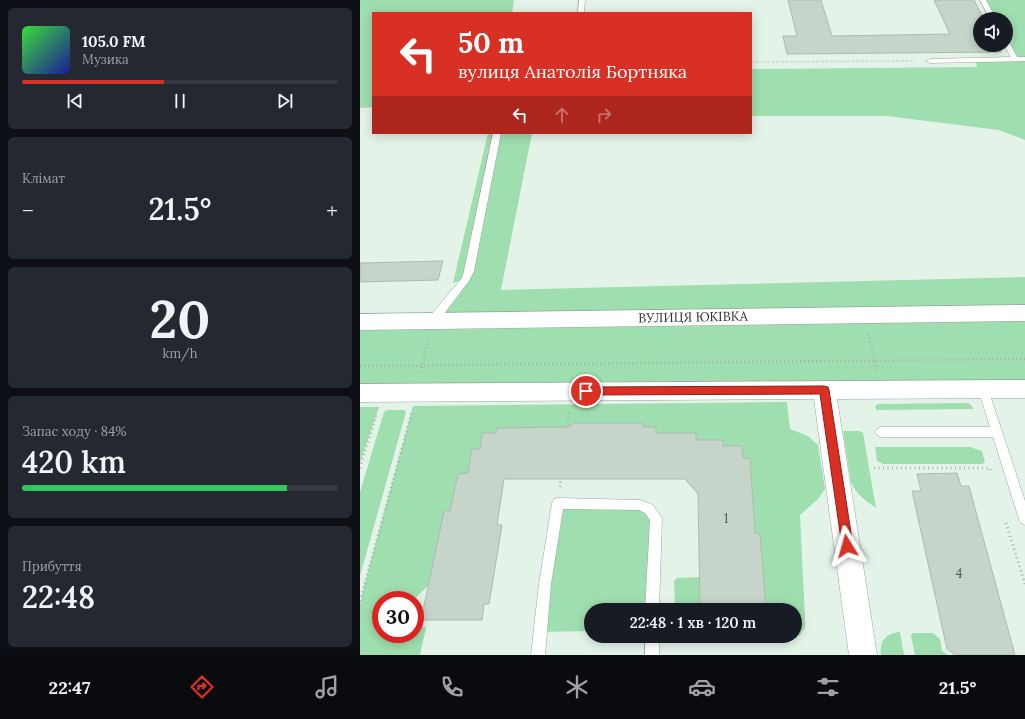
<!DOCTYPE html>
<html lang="uk">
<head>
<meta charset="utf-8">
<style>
  :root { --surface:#171b24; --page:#242831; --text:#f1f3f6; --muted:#9ea1a6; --line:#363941; --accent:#d93025 }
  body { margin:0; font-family:Lora,serif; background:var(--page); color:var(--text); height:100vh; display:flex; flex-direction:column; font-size:15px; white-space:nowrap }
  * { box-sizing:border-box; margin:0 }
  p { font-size:13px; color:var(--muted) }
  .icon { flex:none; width:22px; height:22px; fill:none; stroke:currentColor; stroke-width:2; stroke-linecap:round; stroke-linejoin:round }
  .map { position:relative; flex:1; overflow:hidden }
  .drawer { display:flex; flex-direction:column; gap:8px; padding:8px; background:#0d0f14; width:360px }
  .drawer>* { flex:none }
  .guide { position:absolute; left:12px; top:12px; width:380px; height:122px; border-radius:0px; box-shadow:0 2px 10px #0003; background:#d93025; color:#fff; overflow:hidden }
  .tools { position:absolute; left:613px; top:12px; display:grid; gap:8px }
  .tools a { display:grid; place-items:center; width:40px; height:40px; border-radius:50%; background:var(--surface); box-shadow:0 2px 10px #0003; font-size:20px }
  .speed { position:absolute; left:12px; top:591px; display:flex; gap:8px; font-size:20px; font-weight:700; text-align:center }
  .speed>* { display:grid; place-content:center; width:52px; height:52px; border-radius:50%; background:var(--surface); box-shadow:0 2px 10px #0003; line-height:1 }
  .speed .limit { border:6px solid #d22; background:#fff; color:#111 }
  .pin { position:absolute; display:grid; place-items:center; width:34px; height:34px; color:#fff; margin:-17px; border:2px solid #fff; border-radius:50%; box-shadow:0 1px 4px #0007 }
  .me { position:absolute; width:44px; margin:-22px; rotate:352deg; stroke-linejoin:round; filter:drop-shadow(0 0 3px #0008) }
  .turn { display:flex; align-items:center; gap:14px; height:84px; padding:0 20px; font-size:18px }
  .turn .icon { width:52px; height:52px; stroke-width:2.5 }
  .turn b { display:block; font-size:28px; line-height:34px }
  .lanes { display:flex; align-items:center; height:38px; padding:0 20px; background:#0003; justify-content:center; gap:20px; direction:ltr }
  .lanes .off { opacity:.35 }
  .big { font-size:30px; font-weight:600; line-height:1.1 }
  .drawer .widget { flex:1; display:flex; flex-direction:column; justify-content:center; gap:6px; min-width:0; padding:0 14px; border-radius:6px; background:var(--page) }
  .drawer .dial { align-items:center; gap:0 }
  .dial b { font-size:52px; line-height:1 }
  .song { display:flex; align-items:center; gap:12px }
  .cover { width:48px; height:48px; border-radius:6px; background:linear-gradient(135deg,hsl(120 70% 55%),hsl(240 70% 35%)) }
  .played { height:4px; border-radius:2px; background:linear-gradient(90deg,var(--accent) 45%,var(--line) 45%) }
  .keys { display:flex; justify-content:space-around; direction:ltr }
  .heat { display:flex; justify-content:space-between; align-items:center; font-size:22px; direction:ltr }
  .charge { height:6px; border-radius:3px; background:linear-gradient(90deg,#34c759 84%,var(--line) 0) }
  .trip { position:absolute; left:224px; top:603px; width:218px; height:40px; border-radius:20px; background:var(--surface); box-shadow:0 2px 10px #0003; font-weight:600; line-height:40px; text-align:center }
  .tab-bar { display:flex; height:64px; justify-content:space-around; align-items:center; background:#090b0e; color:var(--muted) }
  .tab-bar .icon { width:28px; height:28px }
  .tab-bar .current { color:var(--accent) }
  .tab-bar b { font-size:18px; color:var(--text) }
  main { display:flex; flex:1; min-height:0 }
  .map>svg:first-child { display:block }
</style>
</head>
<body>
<main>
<section class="drawer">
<div class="widget">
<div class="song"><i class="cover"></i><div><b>105.0 FM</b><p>Музика</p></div></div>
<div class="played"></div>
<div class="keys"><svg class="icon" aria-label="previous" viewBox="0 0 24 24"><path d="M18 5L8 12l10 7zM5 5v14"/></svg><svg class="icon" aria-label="pause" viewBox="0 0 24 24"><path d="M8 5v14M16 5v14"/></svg><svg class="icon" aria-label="next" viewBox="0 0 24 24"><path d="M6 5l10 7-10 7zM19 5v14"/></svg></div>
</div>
<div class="widget"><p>Клімат</p>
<div class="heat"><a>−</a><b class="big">21.5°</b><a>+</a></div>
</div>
<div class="widget dial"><b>20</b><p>km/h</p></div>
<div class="widget"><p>Запас ходу · 84%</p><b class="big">420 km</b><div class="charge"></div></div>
<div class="widget"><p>Прибуття</p><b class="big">22:48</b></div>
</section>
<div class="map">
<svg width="665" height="655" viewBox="0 0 665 655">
  <rect width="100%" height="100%" fill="#e4f3e7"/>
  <g fill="#9fdeae">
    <polygon points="0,0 154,0 152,13 13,13 13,107 0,108"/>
    <polygon points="623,0 665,0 665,140 639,130 527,116 391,116 391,69 617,67 616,60 655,59 646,42 646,19 633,19"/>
    <polygon points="128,133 172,133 141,290 665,277 665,389 0,393 0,322 73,320 105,279 93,283"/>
    <polygon points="427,402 430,429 448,436 458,445 465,489 458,499 440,515 445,619 445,628 439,636 433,638 329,639 322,636 435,636 435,610 400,610 406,609 400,534 395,533 390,458 383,458 363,446 363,441 336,440 336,433 296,433 296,427 283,427 282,423 214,423 207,427 137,428 136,433 122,433 120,449 112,449 108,473 98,474 90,511 69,585 53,600 21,600 21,634 55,634 55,627 66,627 60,655 0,655 0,605 4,586 53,406"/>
    <polygon points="609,403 614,409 516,410 515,406 518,404"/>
    <polygon points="0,407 19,407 0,463"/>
    <polygon points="27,410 44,410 46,412 0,576 0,492 24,412"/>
    <path d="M483 431H499L503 433 516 508C506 501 496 494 491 482Z"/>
    <polygon points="515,447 610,447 622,451 625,462 622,464 523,464 517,461"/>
    <polygon points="198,503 280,505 296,518 292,610 231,610 231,631 180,632"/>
    <polygon points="339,577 340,610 315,610 314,581 317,578"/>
    <path d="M540 632 544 655H521C519 641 526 633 540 632Z"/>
    <polygon points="553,633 573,633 580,639 582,651 588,655 555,655 551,636"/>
  </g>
  <g fill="#c6d4c9" stroke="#acbbaf">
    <polygon points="428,0 461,0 472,36 590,34 574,0 614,0 624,19 620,19 620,45 638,45 641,52 427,54 423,36 437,36"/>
    <polygon points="83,261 78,280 0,282 0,263"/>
    <polygon points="214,423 283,423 283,427 296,427 296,433 336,433 336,440 363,440 363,446 382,446 383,458 390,458 395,533 400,534 406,609 340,610 338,494 325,479 144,479 137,525 142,525 129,604 124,604 122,620 61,620 84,511 90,511 98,474 108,473 112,449 120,449 122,433 136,433 137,428 207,427"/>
    <polygon points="597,473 601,486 609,486 655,655 595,655 587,649 552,491 561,491 557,474"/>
  </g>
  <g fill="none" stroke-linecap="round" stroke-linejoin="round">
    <defs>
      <g id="service">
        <polygon points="219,0 225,0 224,13 218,13"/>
        <polygon points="620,0 626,0 636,19 630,19"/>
        <polygon points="646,40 649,42 657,57 665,57 665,61 570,63 566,61 570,59 651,57 644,45 646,45"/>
        <polygon points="133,133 141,133 114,271 109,281 77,323 69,323 68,320 69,317 102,278 104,271"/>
        <polygon points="623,385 627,386 628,389 665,501 665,525 661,523 659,519 633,437 521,437 517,435 515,432 517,429 521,427 630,427 618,389 619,386"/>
        <polygon points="198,498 280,500 293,505 302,518 299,610 285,610 290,520 285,513 279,510 203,509 191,584 185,655 171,655 179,584 192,503 194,499"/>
        <rect x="285" y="636" width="14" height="19"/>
      </g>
      <g id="minor">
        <polygon points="665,305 665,321 0,330 0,314"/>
        <polygon points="665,380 665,398 477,399 517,655 489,655 454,399 0,402 0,384"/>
      </g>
    </defs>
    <use href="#service" stroke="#99a79c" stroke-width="1"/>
    <use href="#minor" stroke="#99a79c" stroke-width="1"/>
    <polyline stroke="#a7b2a9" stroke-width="2" stroke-dasharray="0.5 2" stroke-linecap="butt" points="391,62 555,61"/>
    <g stroke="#a7b2a9" stroke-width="2.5" stroke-dasharray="1 3" stroke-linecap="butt">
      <polyline points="508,334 515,360 515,370"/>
      <polyline points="0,366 665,359"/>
      <polyline points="61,372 68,340"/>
    </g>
    <g stroke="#a7b2a9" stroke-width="3" stroke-dasharray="1 3.5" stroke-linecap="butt">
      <polyline points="207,427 209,412"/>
      <polyline points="0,468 17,413"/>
      <polyline points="514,468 630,468 630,470"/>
      <polyline points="200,487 201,478"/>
      <polyline points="646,523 665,584"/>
      <polyline points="0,601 52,412"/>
    </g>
    <use href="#service" fill="#fff" fill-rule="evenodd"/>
    <use href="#minor" fill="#fff" fill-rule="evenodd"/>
  </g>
  <polygon fill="#d93025" stroke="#8d1f18" points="464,386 468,387 469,390 493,546 491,550 487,551 483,550 482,546 460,394 226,395 223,394 222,391 223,388 226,387"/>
  <g text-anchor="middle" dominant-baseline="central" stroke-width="3" stroke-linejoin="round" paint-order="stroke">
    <g font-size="13" fill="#2e342f" stroke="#fff">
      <text transform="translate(333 317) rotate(-1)">ВУЛИЦЯ ЮКІВКА</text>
    </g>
    <g font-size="13" fill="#545c56">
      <text x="366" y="518">1</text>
      <text x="599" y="573">4</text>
    </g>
  </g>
</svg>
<div class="tools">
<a><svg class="icon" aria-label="sound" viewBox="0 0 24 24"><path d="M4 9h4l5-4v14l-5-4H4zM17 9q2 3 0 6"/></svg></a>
</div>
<div class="speed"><div class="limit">30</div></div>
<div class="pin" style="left:226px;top:391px;background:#d93025"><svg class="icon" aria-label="arrive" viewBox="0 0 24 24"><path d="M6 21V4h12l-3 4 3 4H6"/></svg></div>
<svg class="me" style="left:487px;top:546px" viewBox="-20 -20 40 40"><path d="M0-17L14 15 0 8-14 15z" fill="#d93025" stroke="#fff" stroke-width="4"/></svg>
<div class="trip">22:48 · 1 хв · 120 m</div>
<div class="guide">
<div class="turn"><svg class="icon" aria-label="left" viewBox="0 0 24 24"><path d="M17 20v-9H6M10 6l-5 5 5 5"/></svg><div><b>50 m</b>вулиця Анатолія Бортняка</div></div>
<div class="lanes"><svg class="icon" aria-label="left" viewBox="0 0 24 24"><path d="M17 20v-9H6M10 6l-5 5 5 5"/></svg><svg class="icon off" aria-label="ahead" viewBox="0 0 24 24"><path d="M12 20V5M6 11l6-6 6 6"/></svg><svg class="icon off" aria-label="right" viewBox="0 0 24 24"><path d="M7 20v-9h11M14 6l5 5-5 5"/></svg></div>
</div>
</div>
</main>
<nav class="tab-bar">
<b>22:47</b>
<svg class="icon current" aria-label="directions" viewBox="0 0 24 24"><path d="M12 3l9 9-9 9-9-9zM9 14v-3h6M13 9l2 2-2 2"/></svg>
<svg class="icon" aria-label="music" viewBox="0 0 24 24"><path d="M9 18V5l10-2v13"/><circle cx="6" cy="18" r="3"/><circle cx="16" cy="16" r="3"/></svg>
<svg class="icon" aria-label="phone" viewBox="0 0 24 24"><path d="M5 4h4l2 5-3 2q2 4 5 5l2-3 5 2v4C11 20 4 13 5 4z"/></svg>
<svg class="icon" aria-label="climate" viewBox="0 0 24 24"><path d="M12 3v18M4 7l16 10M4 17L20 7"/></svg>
<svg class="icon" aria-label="car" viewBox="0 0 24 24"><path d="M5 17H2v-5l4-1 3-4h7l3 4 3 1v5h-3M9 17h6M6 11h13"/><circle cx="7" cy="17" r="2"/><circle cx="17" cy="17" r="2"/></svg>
<svg class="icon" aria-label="filters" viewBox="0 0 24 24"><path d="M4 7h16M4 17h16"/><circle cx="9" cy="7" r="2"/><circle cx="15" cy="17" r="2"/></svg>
<b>21.5°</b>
</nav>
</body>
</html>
